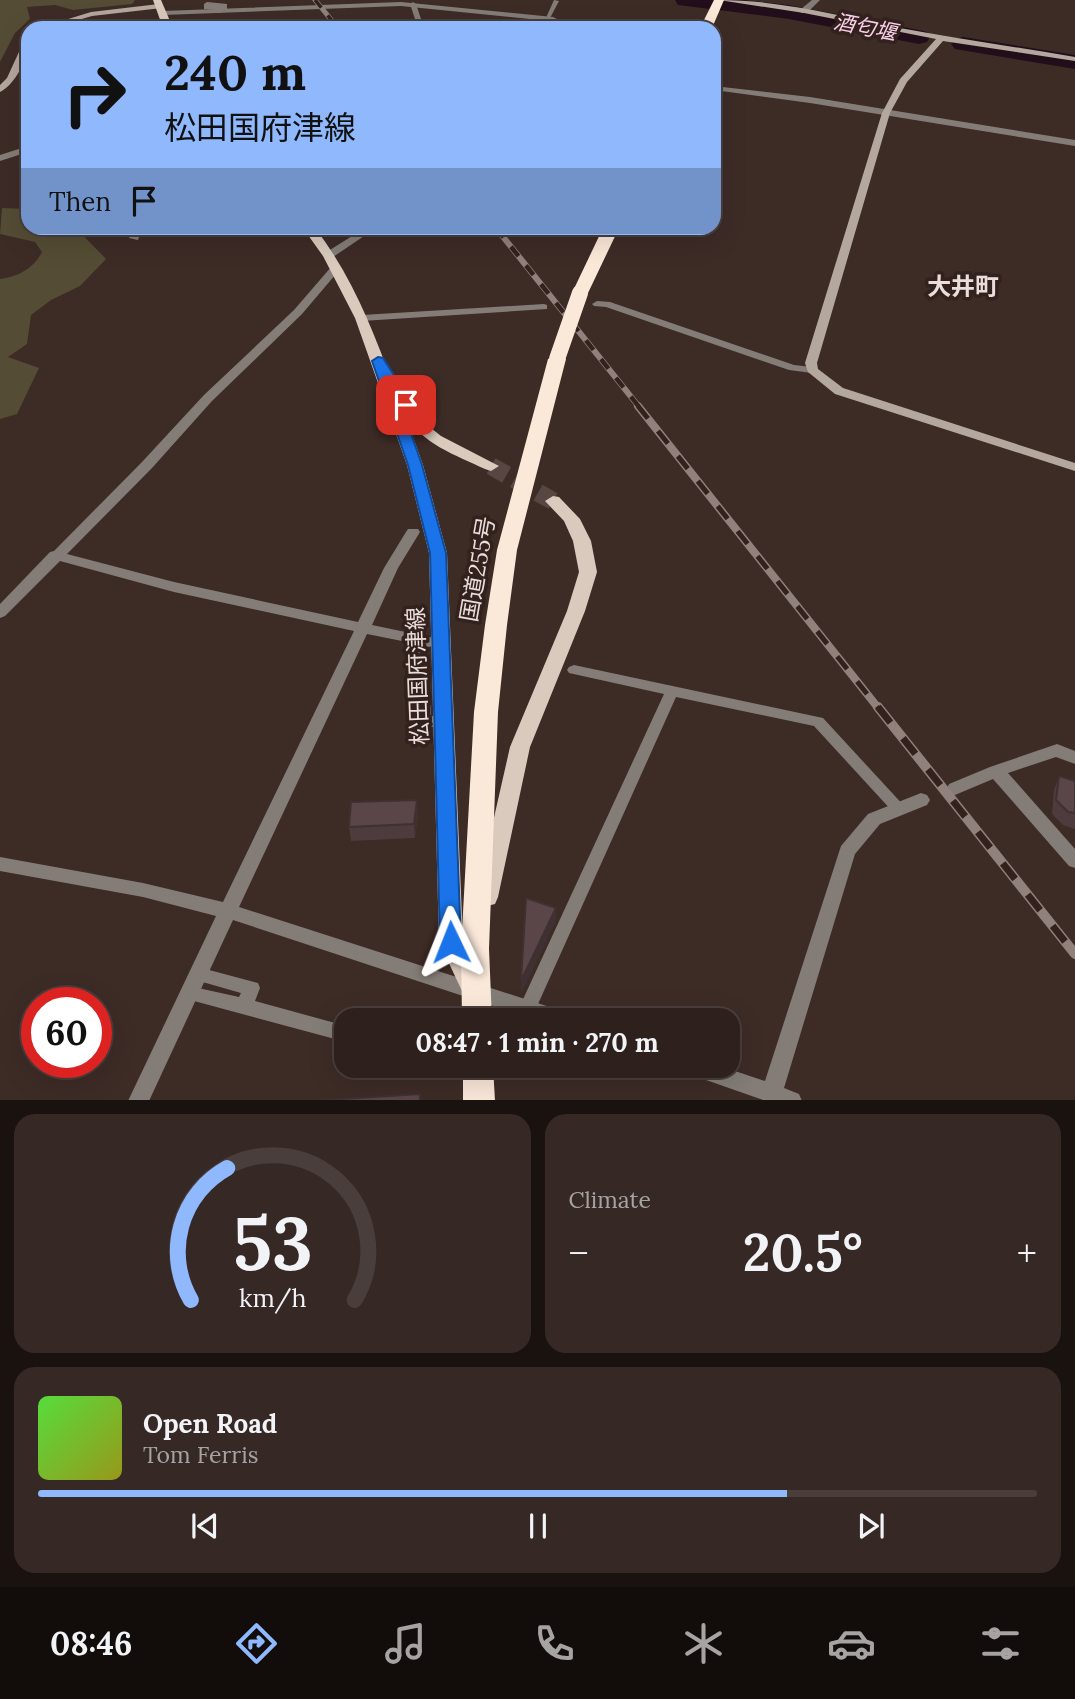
<!DOCTYPE html>
<html lang="en">
<head>
<meta charset="utf-8">
<style>
  :root { --surface:#2e201c; --page:#362825; --text:#f1f3f6; --muted:#a7a3a3; --line:#493e3b; --accent:#8fb8fd }
  body { margin:0; font-family:Lora,"Noto Sans JP",serif; background:var(--page); color:var(--text); height:100vh; display:flex; flex-direction:column; font-size:26px; white-space:nowrap }
  * { box-sizing:border-box; margin:0 }
  p { font-size:23px; color:var(--muted) }
  .icon { flex:none; width:38px; height:38px; fill:none; stroke:currentColor; stroke-width:2; stroke-linecap:round; stroke-linejoin:round }
  .map { position:relative; height:1100px; overflow:hidden }
  .panel { display:flex; flex-direction:column; gap:14px; padding:14px; background:#19120f; flex:1 }
  .panel>* { flex:none }
  .hud { position:absolute; left:21px; top:21px; width:700px; height:214px; border-radius:21px; box-shadow:0 7px 28px #0002,0 0 0 2px var(--line); background:#8fb8fd; color:#111; overflow:hidden }
  .speed { position:absolute; left:21px; top:987px; display:flex; gap:14px; font-size:35px; font-weight:700; text-align:center }
  .speed>* { display:grid; place-content:center; width:91px; height:91px; border-radius:50%; background:var(--surface); box-shadow:0 7px 28px #0002,0 0 0 2px var(--line); line-height:1 }
  .speed .limit { border:10px solid #d22; background:#fff; color:#111 }
  .pin { position:absolute; display:grid; place-items:center; width:60px; height:60px; color:#fff; margin:-30px; border-radius:14px; box-shadow:0 4px 10px #0006 }
  .me { position:absolute; width:77px; margin:-38px; rotate:358deg; stroke-linejoin:round; filter:drop-shadow(0 0 5px #0008) }
  .turn { display:flex; align-items:center; gap:24px; height:147px; padding:0 28px; font-size:32px }
  .turn .icon { width:91px; height:91px; stroke-width:2.5 }
  .turn b { display:block; font-size:49px; line-height:60px }
  .then { display:flex; align-items:center; height:66px; padding:0 28px; background:#0003; gap:14px; font-size:26px }
  .big { font-size:52px; font-weight:700; line-height:1.1 }
  .panel .tile { flex:1; display:flex; flex-direction:column; justify-content:center; gap:10px; min-width:0; padding:0 24px; border-radius:21px; background:var(--page) }
  .panel .dial { align-items:center; gap:0 }
  .dial svg { height:182px; overflow:visible; fill:none; stroke:var(--line); stroke-width:7; stroke-linecap:round; text-anchor:middle }
  .dial text { fill:var(--text); stroke:none }
  .song { display:flex; align-items:center; gap:21px }
  .cover { width:84px; height:84px; border-radius:10px; background:linear-gradient(135deg,hsl(110 70% 55%),hsl(60 70% 35%)) }
  .played { height:7px; border-radius:4px; background:linear-gradient(90deg,var(--accent) 75%,var(--line) 75%) }
  .keys { display:flex; justify-content:space-around; direction:ltr }
  .heat { display:flex; justify-content:space-between; align-items:center; font-size:38px; direction:ltr }
  .panel .tiles { flex:1; display:grid; gap:14px; grid-template-columns:1fr 1fr }
  .tile:last-child { grid-column:span 2 }
  .trip { position:absolute; left:334px; top:1008px; width:406px; height:70px; border-radius:21px; background:var(--surface); box-shadow:0 7px 28px #0002,0 0 0 2px var(--line); font-weight:700; line-height:70px; text-align:center }
  .dock { display:flex; height:112px; justify-content:space-around; align-items:center; background:#120d0b; color:var(--muted) }
  .dock .icon { width:49px; height:49px }
  .dock .active { color:var(--accent) }
  .dock b { font-size:32px; color:var(--text) }
  .map>svg:first-child { display:block }
</style>
</head>
<body>
<div class="map">
<svg width="1075" height="1101" viewBox="0 0 1075 1101">
  <rect width="100%" height="100%" fill="#3d2b26"/>
  <g fill="#544c34">
    <polygon points="0,0 135,0 132,4 73,10 55,5 27,7 30,19 15,33 0,62"/>
    <path d="M2 208 28 209V228H76L106 259 80 286 51 300 31 315 27 344 8 357 39 368 17 414 0 419V279C18 277 34 268 42 252L35 242 0 234Z"/>
  </g>
  <g fill="none" stroke-linecap="round" stroke-linejoin="round">
    <g fill="#220e1b" fill-rule="evenodd">
      <polygon points="675,0 742,0 789,5 919,30 927,32 930,37 927,42 919,44 789,19 686,6 678,5"/>
      <polygon points="963,37 1075,55 1075,69 955,49 951,44 955,39"/>
    </g>
    <polyline stroke="#574641" stroke-width="18" stroke-dasharray="18 9" stroke-linecap="butt" points="491,466 553,501"/>
    <g fill="#847d77" fill-rule="evenodd">
      <polygon points="554,0 559,1 549,20 545,20"/>
      <polygon points="207,2 227,4 227,11 219,13 216,10 204,9 204,4"/>
      <polygon points="413,2 416,4 424,28 418,28 410,4"/>
      <polygon points="597,301 610,302 794,365 812,367 817,370 812,373 789,370 606,307 594,306 592,304"/>
      <polygon points="544,304 547,305 547,309 362,321 357,318 362,315"/>
      <polygon points="574,665 823,718 906,808 903,812 898,814 893,812 814,726 676,697 534,1013 528,1016 522,1013 519,1008 664,694 569,673 567,670 569,667"/>
      <polygon points="198,967 258,983 260,988 255,1001 346,1026 346,1042 183,998 180,993 183,988 189,986 239,997 241,993 192,979 190,974 192,969"/>
    </g>
    <g fill="#847d77" fill-rule="evenodd">
      <polygon points="812,0 820,0 807,13 801,13 801,9"/>
      <polygon points="401,2 553,17 557,19 555,28 547,28 549,21 401,6 163,15 159,13 163,11"/>
      <polygon points="714,86 810,97 1075,140 1075,146 810,103 714,90"/>
      <polygon points="28,146 28,152 0,161 0,155"/>
      <polygon points="132,228 142,228 138,240 129,238"/>
      <polygon points="365,228 376,228 333,257 325,257 325,253"/>
      <polygon points="336,265 341,268 302,314 212,401 152,468 67,554 174,582 358,622 384,568 406,532 408,529 418,529 420,532 398,568 372,625 434,638 437,642 434,646 427,647 431,716 450,718 452,722 450,726 444,728 417,725 415,721 412,643 367,634 239,907 562,1011 569,1014 572,1020 536,1020 233,920 149,1101 128,1101 216,916 143,897 0,871 0,857 143,883 223,902 354,631 174,592 60,561 5,616 0,618 0,604 50,552 54,551 142,462 204,395 294,310 332,266"/>
      <polygon points="1057,744 1075,751 1075,764 1056,757 1008,773 1075,849 1075,868 1069,866 993,779 955,795 949,794 947,789 949,784 990,767"/>
      <polygon points="921,793 927,795 930,800 927,805 880,824 855,854 784,1088 799,1094 802,1101 766,1101 686,1073 683,1066 720,1066 765,1081 841,846 868,814"/>
    </g>
    <g fill="#b4a89e" fill-rule="evenodd">
      <path d="M719 0C780 0 841 16 900 28 958 39 1017 47 1075 57V61L943 41 907 82 890 113 817 363 818 369 843 388 1075 463V471L835 394 808 372 805 363 882 113 900 79 936 39 804 13Z"/>
      <polygon points="159,4 162,8 92,16 51,28 39,28 91,12"/>
      <path d="M28 39C28 58 17 83 0 92V85L7 78 24 41Z"/>
    </g>
    <g fill="#d9cabd" fill-rule="evenodd">
      <polygon points="153,0 161,0 173,28 163,28"/>
      <path d="M303 228H315C352 276 373 330 394 387L402 388 426 424 441 436 499 466 491 471 485 469C455 455 423 444 405 415L423 465 447 553 463 942 483 984 480 991 471 995 462 991 439 942 429 553 407 465 355 318 323 256Z"/>
      <polygon points="553,496 559,497 580,519 591,541 597,572 585,611 530,747 498,897 495,904 487,906 479,904 476,897 510,747 567,611 579,572 573,541 564,521 545,501"/>
    </g>
    <g fill="#fae8d9" fill-rule="evenodd">
      <polygon points="714,0 724,0 712,28 700,28"/>
      <polygon points="603,228 619,228 588,293 586,296 574,296 572,293"/>
      <polygon points="557,354 566,359 517,550 507,625 498,712 489,949 492,1020 462,1020 461,949 474,712 485,625 497,550 548,359"/>
      <polygon points="463,1066 493,1066 495,1101 463,1101"/>
    </g>
    <defs>
      <polyline id="rail-far3" points="315,0 338,28"/>
      <polyline id="rail-far2" points="496,228 640,408"/>
      <polyline id="rail-far1" points="638,406 879,709"/>
      <polyline id="rail" points="878,707 1075,954"/>
    </defs>
    <use href="#rail-far3" stroke="#91817d" stroke-width="5"/>
    <use href="#rail-far2" stroke="#91817d" stroke-width="6"/>
    <use href="#rail-far1" stroke="#91817d" stroke-width="8"/>
    <use href="#rail" stroke="#91817d" stroke-width="10"/>
    <use href="#rail-far3" stroke="#33211d" stroke-width="3.5" stroke-dasharray="10" stroke-linecap="butt"/>
    <use href="#rail-far2" stroke="#33211d" stroke-width="4.5" stroke-dasharray="12" stroke-linecap="butt"/>
    <use href="#rail-far1" stroke="#33211d" stroke-width="5" stroke-dasharray="16" stroke-linecap="butt"/>
    <use href="#rail" stroke="#33211d" stroke-width="7" stroke-dasharray="20" stroke-linecap="butt"/>
    <polyline stroke="#fae8d9" stroke-width="16" points="557,359 580,293"/>
  </g>
  <g fill="#4d3b3e">
    <polygon points="1059,776 1075,781 1075,829 1063,825 1052,814 1054,790"/>
    <polygon points="418,814 415,838 351,841 349,827"/>
  </g>
  <g fill="#3f3032">
    <polygon points="417,800 418,814 415,838 414,824"/>
    <polygon points="556,908 556,921 521,995 521,981"/>
  </g>
  <g fill="#5a4548" stroke="#3f3032" stroke-width="2">
    <polygon points="1059,776 1075,781 1075,813 1068,812 1056,800"/>
    <polygon points="417,800 414,824 349,827 351,802"/>
    <polygon points="526,898 556,908 521,981"/>
    <polygon points="420,1094 420,1101 312,1101"/>
  </g>
  <polygon fill="#1a73e8" stroke="#114b97" stroke-width="2" points="378,357 383,358 413,405 411,408 402,408 422,465 446,553 461,942 458,948 451,951 443,948 440,942 430,553 408,465 372,361"/>
  <g text-anchor="middle" dominant-baseline="central" stroke-width="7" stroke-linejoin="round" paint-order="stroke">
    <g font-size="21" font-style="italic" fill="#fad1ea" stroke="#33211d">
      <text transform="translate(865 27) rotate(11)">酒匂堰</text>
    </g>
    <g font-size="23" fill="#eaddda" stroke="#33211d">
      <text transform="translate(477 569) rotate(-80)">国道255号</text>
      <text transform="translate(417 676) rotate(-92)">松田国府津線</text>
    </g>
    <g font-size="24" font-weight="bold" fill="#eaddda" stroke="#33211d">
      <text x="963" y="286">大井町</text>
    </g>
  </g>
</svg>
<div class="speed"><div class="limit">60</div></div>
<div class="pin" style="left:406px;top:405px;background:#d93025"><svg class="icon" aria-label="arrive" viewBox="0 0 24 24"><path d="M6 21V4h12l-3 4 3 4H6"/></svg></div>
<svg class="me" style="left:451px;top:942px" viewBox="-20 -20 40 40"><path d="M0-17L14 15 0 8-14 15z" fill="#1a73e8" stroke="#fff" stroke-width="4"/></svg>
<div class="trip">08:47 · 1 min · 270 m</div>
<div class="hud">
<div class="turn"><svg class="icon" aria-label="right" viewBox="0 0 24 24"><path d="M7 20v-9h11M14 6l5 5-5 5"/></svg><div><b>240 m</b>松田国府津線</div></div>
<div class="then">Then<svg class="icon" aria-label="arrive" viewBox="0 0 24 24"><path d="M6 21V4h12l-3 4 3 4H6"/></svg></div>
</div>
</div>
<section class="panel">
<div class="tiles">
<div class="tile dial"><svg viewBox="0 0 100 80">
<path d="M14 69A42 42 0 1 1 86 69"/>
<path d="M14 69A42 42 0 0 1 30 11" stroke="#8fb8fd"/>
<text x="50" y="56" font-size="32" font-weight="700">53</text>
<text x="50" y="72" font-size="11">km/h</text>
</svg></div>
<div class="tile"><p>Climate</p>
<div class="heat"><a>−</a><b class="big">20.5°</b><a>+</a></div>
</div>
<div class="tile">
<div class="song"><i class="cover"></i><div><b>Open Road</b><p>Tom Ferris</p></div></div>
<div class="played"></div>
<div class="keys"><svg class="icon" aria-label="previous" viewBox="0 0 24 24"><path d="M18 5L8 12l10 7zM5 5v14"/></svg><svg class="icon" aria-label="pause" viewBox="0 0 24 24"><path d="M8 5v14M16 5v14"/></svg><svg class="icon" aria-label="next" viewBox="0 0 24 24"><path d="M6 5l10 7-10 7zM19 5v14"/></svg></div>
</div>
</div>
</section>
<nav class="dock">
<b>08:46</b>
<svg class="icon active" aria-label="directions" viewBox="0 0 24 24"><path d="M12 3l9 9-9 9-9-9zM9 14v-3h6M13 9l2 2-2 2"/></svg>
<svg class="icon" aria-label="music" viewBox="0 0 24 24"><path d="M9 18V5l10-2v13"/><circle cx="6" cy="18" r="3"/><circle cx="16" cy="16" r="3"/></svg>
<svg class="icon" aria-label="phone" viewBox="0 0 24 24"><path d="M5 4h4l2 5-3 2q2 4 5 5l2-3 5 2v4C11 20 4 13 5 4z"/></svg>
<svg class="icon" aria-label="climate" viewBox="0 0 24 24"><path d="M12 3v18M4 7l16 10M4 17L20 7"/></svg>
<svg class="icon" aria-label="car" viewBox="0 0 24 24"><path d="M5 17H2v-5l4-1 3-4h7l3 4 3 1v5h-3M9 17h6M6 11h13"/><circle cx="7" cy="17" r="2"/><circle cx="17" cy="17" r="2"/></svg>
<svg class="icon" aria-label="filters" viewBox="0 0 24 24"><path d="M4 7h16M4 17h16"/><circle cx="9" cy="7" r="2"/><circle cx="15" cy="17" r="2"/></svg>
</nav>
</body>
</html>
